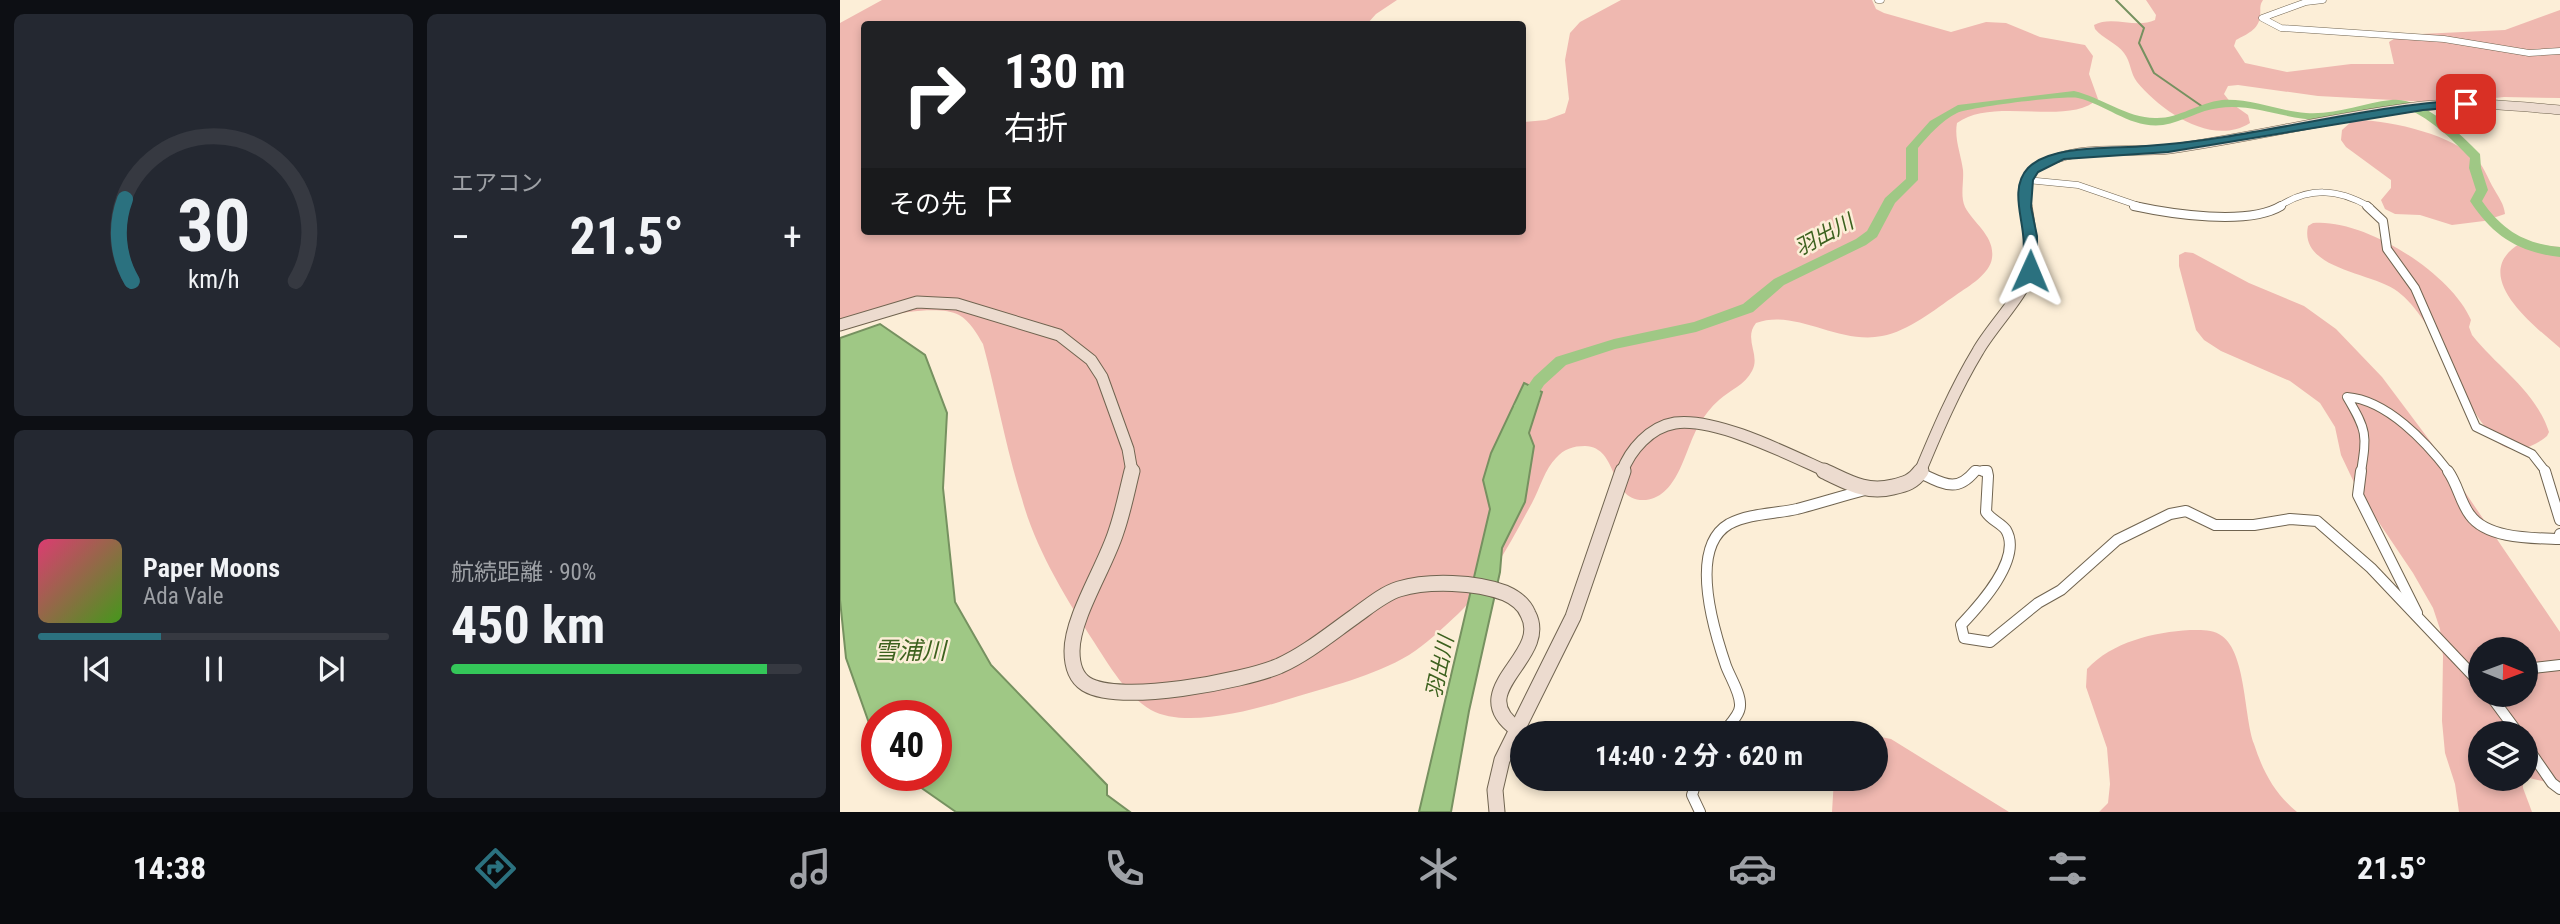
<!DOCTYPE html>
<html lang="ja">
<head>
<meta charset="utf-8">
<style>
  :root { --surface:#171b24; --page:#242831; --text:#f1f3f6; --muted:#9ea1a6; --line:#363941; --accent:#2b717f }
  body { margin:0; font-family:"Roboto Condensed","Noto Sans JP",sans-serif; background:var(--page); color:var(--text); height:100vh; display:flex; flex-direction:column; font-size:26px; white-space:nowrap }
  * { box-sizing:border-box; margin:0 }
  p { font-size:23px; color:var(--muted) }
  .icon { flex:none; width:38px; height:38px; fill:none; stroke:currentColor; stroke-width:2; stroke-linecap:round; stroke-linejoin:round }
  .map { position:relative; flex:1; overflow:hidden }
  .panel { display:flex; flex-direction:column; gap:14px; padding:14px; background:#0d0f14; width:840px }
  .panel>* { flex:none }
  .top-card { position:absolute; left:21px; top:21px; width:665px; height:214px; border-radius:7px; box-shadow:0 4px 10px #0003; background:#202124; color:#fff; overflow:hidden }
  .needle { width:46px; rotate:91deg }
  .buttons { position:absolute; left:1628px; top:637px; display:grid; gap:14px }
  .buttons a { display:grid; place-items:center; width:70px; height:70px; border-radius:50%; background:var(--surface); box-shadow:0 4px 10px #0003; font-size:35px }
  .speed { position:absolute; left:21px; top:700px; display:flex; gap:14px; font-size:35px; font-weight:700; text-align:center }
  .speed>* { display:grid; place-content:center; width:91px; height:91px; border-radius:50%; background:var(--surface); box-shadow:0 4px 10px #0003; line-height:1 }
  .speed .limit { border:10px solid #d22; background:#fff; color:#111 }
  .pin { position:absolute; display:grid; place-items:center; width:60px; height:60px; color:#fff; margin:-30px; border-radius:14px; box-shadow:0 4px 10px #0006 }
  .me { position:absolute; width:77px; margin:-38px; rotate:1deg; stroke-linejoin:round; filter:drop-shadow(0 0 5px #0008) }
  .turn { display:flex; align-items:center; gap:24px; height:147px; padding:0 28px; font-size:32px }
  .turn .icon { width:91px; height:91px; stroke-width:2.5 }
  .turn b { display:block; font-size:49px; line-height:60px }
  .then { display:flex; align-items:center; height:66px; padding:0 28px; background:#0003; gap:14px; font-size:26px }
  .big { font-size:52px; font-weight:700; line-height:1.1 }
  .panel .card { flex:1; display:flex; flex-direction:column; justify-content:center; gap:10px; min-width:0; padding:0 24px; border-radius:10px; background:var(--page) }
  .panel .dial { align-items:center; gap:0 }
  .dial svg { height:182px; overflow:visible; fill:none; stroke:var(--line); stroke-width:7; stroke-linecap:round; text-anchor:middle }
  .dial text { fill:var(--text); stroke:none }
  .song { display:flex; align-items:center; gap:21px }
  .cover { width:84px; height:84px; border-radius:10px; background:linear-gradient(135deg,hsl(340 70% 55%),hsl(100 70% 35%)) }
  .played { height:7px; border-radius:4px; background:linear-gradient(90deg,var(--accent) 35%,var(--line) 35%) }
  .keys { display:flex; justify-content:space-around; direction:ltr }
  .heat { display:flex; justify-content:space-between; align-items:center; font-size:38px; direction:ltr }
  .charge { height:10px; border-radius:5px; background:linear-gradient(90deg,#34c759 90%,var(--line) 0) }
  .panel .tiles { flex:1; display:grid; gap:14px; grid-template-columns:repeat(2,1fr) }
  .trip { position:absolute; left:670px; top:721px; width:378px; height:70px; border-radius:35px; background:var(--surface); box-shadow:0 4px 10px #0003; font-weight:700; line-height:70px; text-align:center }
  .menu { display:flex; height:112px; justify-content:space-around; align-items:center; background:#090b0e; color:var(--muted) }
  .menu .icon { width:49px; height:49px }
  .menu .on { color:var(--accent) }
  .menu b { font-size:32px; color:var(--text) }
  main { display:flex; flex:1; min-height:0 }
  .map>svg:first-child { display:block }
</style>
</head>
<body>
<main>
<section class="panel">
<div class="tiles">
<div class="card dial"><svg viewBox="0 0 100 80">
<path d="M14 69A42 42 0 1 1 86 69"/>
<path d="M14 69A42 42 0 0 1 11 33" stroke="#2b717f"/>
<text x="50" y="56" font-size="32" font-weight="700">30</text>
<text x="50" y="72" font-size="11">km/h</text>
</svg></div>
<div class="card"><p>エアコン</p>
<div class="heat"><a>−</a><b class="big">21.5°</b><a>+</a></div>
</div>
<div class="card">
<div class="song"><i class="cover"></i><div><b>Paper Moons</b><p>Ada Vale</p></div></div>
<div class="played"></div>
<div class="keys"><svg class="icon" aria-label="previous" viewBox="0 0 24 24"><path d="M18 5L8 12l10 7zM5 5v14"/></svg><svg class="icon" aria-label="pause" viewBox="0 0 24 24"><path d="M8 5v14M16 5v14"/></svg><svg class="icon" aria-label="next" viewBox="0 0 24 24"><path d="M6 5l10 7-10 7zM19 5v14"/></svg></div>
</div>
<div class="card"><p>航続距離 · 90%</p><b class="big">450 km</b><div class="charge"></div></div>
</div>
</section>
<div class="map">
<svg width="1720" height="812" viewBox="0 0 1720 812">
  <rect width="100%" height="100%" fill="#fceed7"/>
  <g fill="#efb8b0" fill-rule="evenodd">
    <path d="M42 0H557L536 14 527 24H24V231H682L683 122 706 120 725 113 729 99 725 60 730 33 740 22 781 0H1032L1036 9 1044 13 1111 32 1146 22 1166 23 1200 37 1245 45 1253 56 1249 74 1258 99C1228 127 1153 96 1117 123 1114 139 1121 154 1123 170 1124 182 1120 196 1125 207 1134 224 1155 236 1152 258 1150 274 1129 286 1116 295 1094 310 1069 331 1042 336 999 345 955 308 916 323 903 339 921 355 912 371 905 385 890 390 879 400 871 407 864 416 859 425 845 448 839 496 806 500 768 503 780 447 745 446 733 446 724 449 716 458 705 469 700 488 692 503 671 541 650 583 618 614 603 628 586 644 569 655 534 676 488 687 449 699 414 710 345 729 311 710 286 695 269 665 254 642 226 598 196 550 182 499 166 449 157 396 143 344 137 334 130 321 119 315 93 302 29 320 0 325V23Z"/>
    <path d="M1306 0H1423C1419 6 1421 9 1420 17 1418 30 1407 34 1396 40L1394 46 1405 63 1447 72 1511 64H1554L1549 42 1560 35 1665 30 1720 10V98L1664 97 1608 103 1478 96 1398 85 1388 86 1384 94 1391 103 1408 115 1410 123C1372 147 1321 111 1297 82 1290 73 1291 62 1284 53 1277 43 1263 39 1255 29L1254 25C1272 15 1296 29 1315 20L1316 15Z"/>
    <path d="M1519 120C1553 121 1614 135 1638 161 1645 169 1648 179 1654 189 1659 198 1664 204 1665 214L1644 221 1612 225 1580 215 1555 214 1545 209 1541 200 1551 188V180L1506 147 1501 140 1502 130 1511 122Z"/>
    <path d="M1473 223C1524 218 1611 273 1631 320L1629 327 1632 335C1658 368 1695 390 1709 432L1707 436C1695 446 1678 454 1663 446 1657 443 1652 435 1648 430 1615 392 1594 315 1554 289 1527 272 1459 268 1468 226Z"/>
    <path d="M1681 243 1720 247V348C1693 325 1627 274 1681 243Z"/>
    <path d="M1345 252 1353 253 1409 283 1464 306 1496 329 1542 377 1593 445 1720 632V785L1685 777V733H1640V779H1683V788L1692 812H1619L1615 784 1605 753 1602 721 1603 656 1600 629 1593 608 1573 573 1519 493 1501 455 1495 427 1480 403 1450 381 1381 351 1364 340 1356 330 1339 266V255ZM1640 649H1685V695H1640Z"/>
    <path d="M1350 630C1361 630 1373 629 1382 636 1406 653 1404 717 1414 744 1423 772 1435 794 1457 812H1259L1268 803 1270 784 1267 748 1246 687 1247 669C1272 642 1314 632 1350 630Z"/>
    <polygon points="1036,736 1051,739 1169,812 992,812 994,779 1036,779"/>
  </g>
  <g fill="#9fc885" stroke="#769160" stroke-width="2">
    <polygon points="40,324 85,355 107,413 103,488 115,602 151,665 267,785 267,795 290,812 116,812 73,782 67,775 96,775 96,716 37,716 37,734 29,723 6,658 0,600 0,338"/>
    <polygon points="684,383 702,392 689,433 694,446 685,502 662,548 660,572 629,711 611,812 579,812 650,509 643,480 651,453"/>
  </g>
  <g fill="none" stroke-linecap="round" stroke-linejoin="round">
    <polyline stroke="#769160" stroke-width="2" points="1276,0 1304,28 1299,43 1314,73 1363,107"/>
    <path fill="#9fc885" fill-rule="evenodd" d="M1234 91C1261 97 1287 118 1315 118 1338 119 1358 103 1382 100 1410 98 1438 111 1466 113 1497 115 1522 103 1551 100 1581 96 1621 134 1640 154L1641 168 1648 190 1642 201C1662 230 1685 244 1720 247V257C1678 252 1653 236 1630 201L1636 190 1629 168 1630 158C1612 139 1587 115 1562 107 1547 103 1503 119 1484 120 1448 121 1414 103 1379 108 1359 110 1343 122 1323 125 1291 129 1267 105 1238 98 1225 95 1129 107 1117 113 1101 121 1089 135 1078 148V180L1055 203 1037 237 1026 245 944 285 913 312 856 332 775 349 726 365 704 385 688 410H676L674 406 694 377 716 357 774 339 854 322 903 304 934 279 1016 239 1027 231 1045 198 1066 179V148L1090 121 1118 105Z"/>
    <defs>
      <g id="street-far2">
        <polyline points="1038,0 1041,0"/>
        <polyline points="1483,0 1466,2 1422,18 1441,28 1604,39 1689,53 1720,51"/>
        <polyline points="1186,180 1238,185 1302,207"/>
        <path d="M1438 207C1469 187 1497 188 1530 207"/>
      </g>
      <g id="street-far1">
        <path d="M1294 206C1331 214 1408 226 1441 206"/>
        <polyline points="1527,206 1543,221 1547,249 1575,288 1636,427 1692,454 1706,472"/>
        <polyline points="1134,472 1136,470 1147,472"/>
        <path d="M1521 472C1527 434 1527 431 1507 397 1547 400 1586 442 1609 472"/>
      </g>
      <g id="street">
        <path d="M1143 471H1147L1148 476 1146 512C1151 520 1161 523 1166 530 1183 559 1139 606 1121 625L1124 638 1150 642 1198 603 1221 590 1277 540 1330 514 1346 511 1375 525H1414L1450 519 1477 521 1531 568 1640 683"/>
        <polyline points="1521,471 1518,495 1577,613"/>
        <path d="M1608 471C1618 485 1620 502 1630 515 1647 539 1693 538 1719 539L1720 534"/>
        <polyline points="1705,471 1720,520"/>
        <path d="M1080 473C1103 483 1116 494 1135 471"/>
        <polyline points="1685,669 1720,665"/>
        <polyline points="1650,695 1678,733"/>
        <path d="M883 733C888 726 900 715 900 706 901 694 890 677 886 666 874 631 848 548 889 524 910 513 935 514 957 509 980 503 1002 496 1025 490"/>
        <polyline points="1685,744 1712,783 1720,789"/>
        <polyline points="857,779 852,795 860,812"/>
      </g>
      <path id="secondary-far2" d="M1186 207C1184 193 1182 178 1195 169 1233 142 1288 154 1330 149 1415 137 1498 116 1582 106 1628 101 1674 106 1720 110"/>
      <g id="secondary-far1">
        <polyline points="0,325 77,302 117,304 219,335 251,360 262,377 288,449 292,472"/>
        <path d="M782 472C790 450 810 427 835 423 876 417 950 455 988 472"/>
        <path d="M1080 472C1097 431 1115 389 1138 351 1150 329 1186 292 1190 270 1194 249 1189 226 1186 206"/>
      </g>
      <g id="secondary">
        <path d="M292 471C287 491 283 512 276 532 265 567 232 617 232 651 232 663 235 677 246 684 280 705 403 681 439 666 466 654 490 634 514 617 528 607 543 594 559 589 589 580 636 582 665 593 674 597 684 604 688 614 711 657 622 690 677 729"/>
        <path d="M984 471C1008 482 1026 494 1053 487 1066 484 1073 482 1081 471"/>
        <polyline points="657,812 655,790 662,760 733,617 783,471"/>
      </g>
    </defs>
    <use href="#street-far2" stroke="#706450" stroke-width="7"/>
    <use href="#street-far1" stroke="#706450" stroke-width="10"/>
    <use href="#street" stroke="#706450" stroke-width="12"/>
    <use href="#secondary-far2" stroke="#706450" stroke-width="10"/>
    <use href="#secondary-far1" stroke="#706450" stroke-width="13"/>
    <use href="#secondary" stroke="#706450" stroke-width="17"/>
    <use href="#street-far2" stroke="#fff" stroke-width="6"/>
    <use href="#street-far1" stroke="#fff" stroke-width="8"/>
    <use href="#street" stroke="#fff" stroke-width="10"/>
    <use href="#secondary-far2" stroke="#ecdbcf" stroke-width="9"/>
    <use href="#secondary-far1" stroke="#ecdbcf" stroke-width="11"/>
    <use href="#secondary" stroke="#ecdbcf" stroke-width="15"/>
  </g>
  <path fill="#2b717f" stroke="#1c4953" stroke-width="2" d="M1626 100 1630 101V106L1583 110 1328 152 1224 159 1198 172 1193 180 1191 207 1197 236V271L1190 276 1183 271C1183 259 1185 246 1183 234 1181 213 1171 186 1188 168 1211 144 1274 149 1306 146 1413 139 1518 106 1626 100Z"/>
  <g text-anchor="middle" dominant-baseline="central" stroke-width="5" stroke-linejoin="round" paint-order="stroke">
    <g font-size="21" font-style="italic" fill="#3c611e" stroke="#fceed7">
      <text transform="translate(984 235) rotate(-28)">羽出川</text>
      <text transform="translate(600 667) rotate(-78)">羽出川</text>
    </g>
    <g font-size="24" font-style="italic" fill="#3c611e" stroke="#fceed7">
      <text x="70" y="651">雪浦川</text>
    </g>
  </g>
</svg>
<div class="buttons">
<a><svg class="needle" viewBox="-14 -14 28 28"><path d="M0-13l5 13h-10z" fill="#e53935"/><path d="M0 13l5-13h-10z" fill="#9ea1a6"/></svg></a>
<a><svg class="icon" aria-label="layers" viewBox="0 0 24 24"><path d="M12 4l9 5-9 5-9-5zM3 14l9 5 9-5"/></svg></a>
</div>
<div class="speed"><div class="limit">40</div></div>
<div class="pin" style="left:1626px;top:104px;background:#d93025"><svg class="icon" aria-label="arrive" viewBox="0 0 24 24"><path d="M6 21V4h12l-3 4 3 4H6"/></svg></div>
<svg class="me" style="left:1190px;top:271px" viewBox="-20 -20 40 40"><path d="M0-17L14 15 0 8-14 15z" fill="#2b717f" stroke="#fff" stroke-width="4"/></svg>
<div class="trip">14:40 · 2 分 · 620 m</div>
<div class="top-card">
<div class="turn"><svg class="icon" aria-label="right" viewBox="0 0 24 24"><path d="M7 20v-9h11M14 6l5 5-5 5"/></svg><div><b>130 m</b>右折</div></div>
<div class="then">その先<svg class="icon" aria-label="arrive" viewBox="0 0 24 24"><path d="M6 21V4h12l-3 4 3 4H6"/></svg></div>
</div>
</div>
</main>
<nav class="menu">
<b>14:38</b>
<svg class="icon on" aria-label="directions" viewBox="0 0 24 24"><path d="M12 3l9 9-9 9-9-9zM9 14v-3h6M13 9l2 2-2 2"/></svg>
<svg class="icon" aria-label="music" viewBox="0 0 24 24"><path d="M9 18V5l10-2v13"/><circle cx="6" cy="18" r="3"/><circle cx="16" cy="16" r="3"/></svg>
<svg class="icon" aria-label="phone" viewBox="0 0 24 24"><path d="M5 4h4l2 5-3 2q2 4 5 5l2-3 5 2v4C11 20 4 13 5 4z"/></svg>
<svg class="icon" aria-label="climate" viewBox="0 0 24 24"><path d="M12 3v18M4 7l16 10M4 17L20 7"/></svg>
<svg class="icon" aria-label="car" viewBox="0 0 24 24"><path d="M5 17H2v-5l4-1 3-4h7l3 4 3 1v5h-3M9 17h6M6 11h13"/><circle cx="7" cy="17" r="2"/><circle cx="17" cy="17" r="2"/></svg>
<svg class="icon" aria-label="filters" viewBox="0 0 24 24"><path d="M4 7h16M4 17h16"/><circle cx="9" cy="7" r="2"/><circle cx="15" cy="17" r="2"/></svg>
<b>21.5°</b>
</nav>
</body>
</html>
